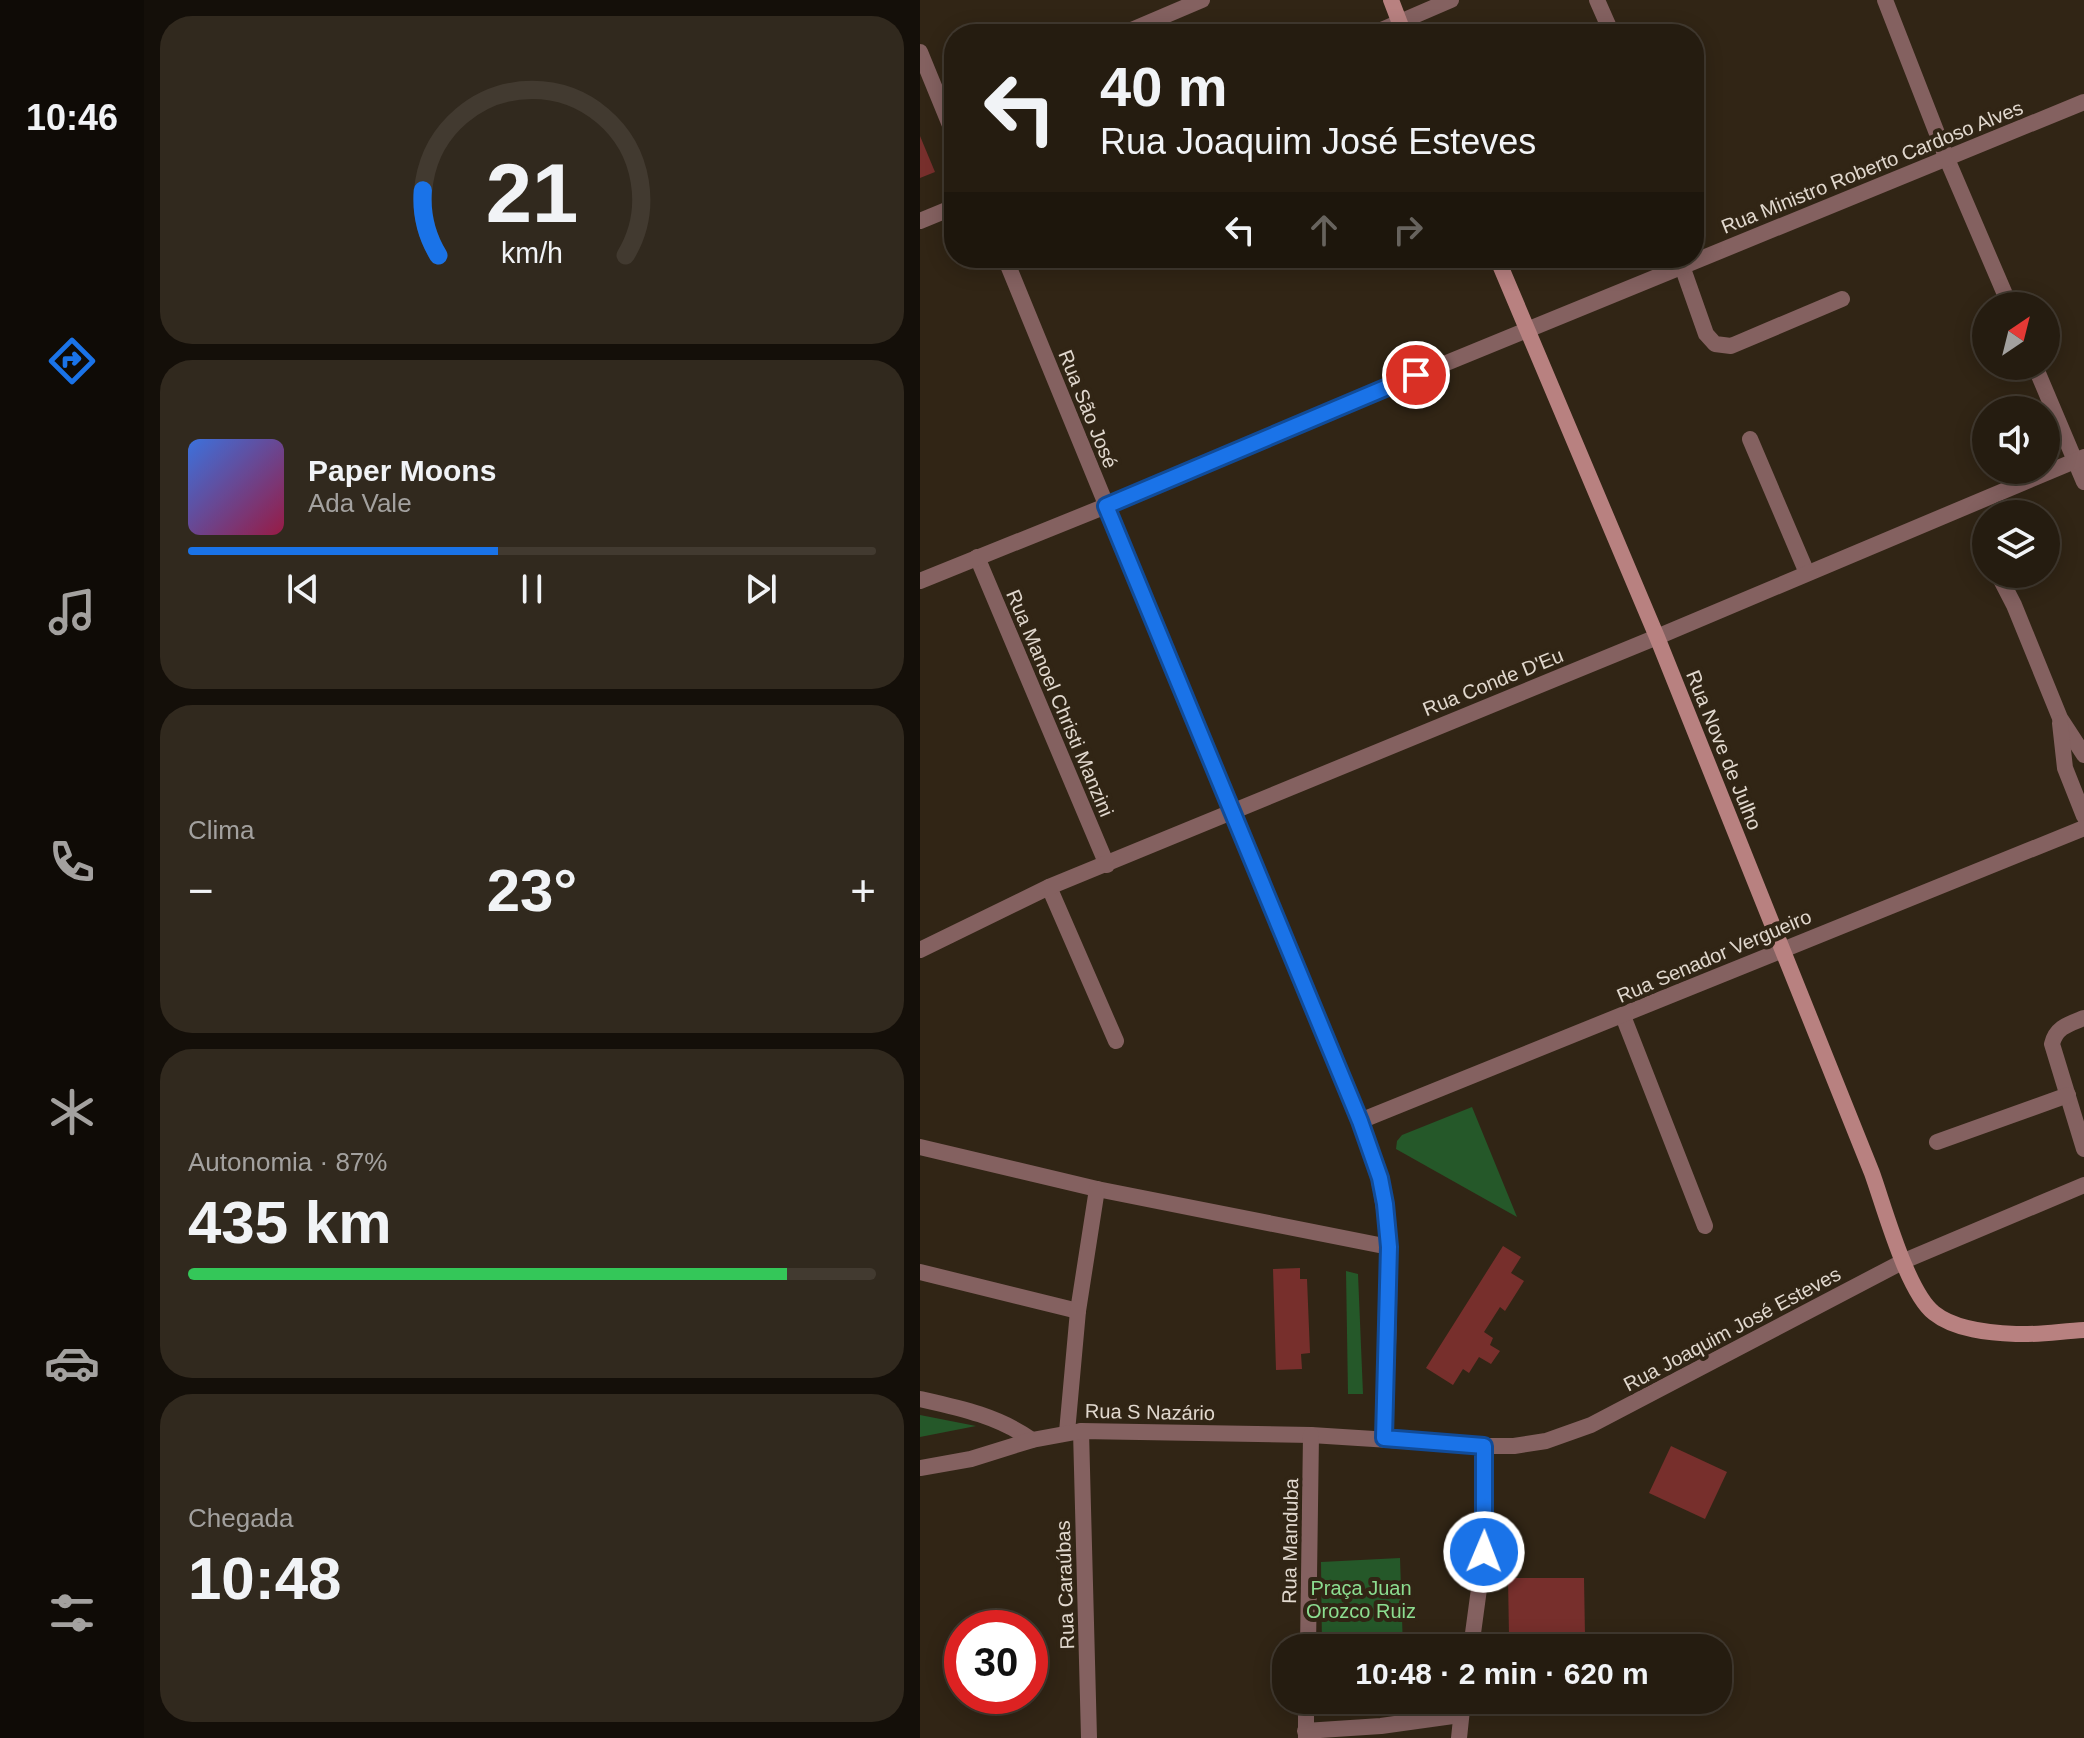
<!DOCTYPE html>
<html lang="pt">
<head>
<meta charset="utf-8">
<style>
  :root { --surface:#251c10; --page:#31291e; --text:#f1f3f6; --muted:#a3a19f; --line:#423a30; --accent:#1a73e8 }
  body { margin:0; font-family:Arial,sans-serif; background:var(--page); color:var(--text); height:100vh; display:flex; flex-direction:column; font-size:30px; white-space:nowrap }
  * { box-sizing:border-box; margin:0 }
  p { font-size:26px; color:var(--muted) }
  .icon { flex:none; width:44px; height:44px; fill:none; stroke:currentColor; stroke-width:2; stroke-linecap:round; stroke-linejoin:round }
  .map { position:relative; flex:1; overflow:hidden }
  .details { display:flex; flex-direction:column; gap:16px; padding:16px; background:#140f09; width:776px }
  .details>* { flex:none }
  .hud { position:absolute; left:24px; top:24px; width:760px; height:244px; border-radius:32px; box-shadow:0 4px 20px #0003,0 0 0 2px var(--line); background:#251c10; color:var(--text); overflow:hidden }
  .needle { width:52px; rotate:35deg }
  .fabs { position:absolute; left:1052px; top:292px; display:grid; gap:16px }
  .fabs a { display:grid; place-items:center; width:88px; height:88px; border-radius:50%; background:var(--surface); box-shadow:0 4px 20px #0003,0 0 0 2px var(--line); font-size:40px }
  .speed { position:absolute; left:24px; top:1610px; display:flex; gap:16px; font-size:40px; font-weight:700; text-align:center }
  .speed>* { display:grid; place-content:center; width:104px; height:104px; border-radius:50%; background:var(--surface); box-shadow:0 4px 20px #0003,0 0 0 2px var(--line); line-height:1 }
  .speed .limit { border:12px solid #d22; background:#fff; color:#111 }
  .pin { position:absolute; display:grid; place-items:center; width:68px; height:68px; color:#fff; margin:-34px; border:4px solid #fff; border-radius:50%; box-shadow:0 2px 8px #0007 }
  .me { position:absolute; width:88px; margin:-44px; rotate:1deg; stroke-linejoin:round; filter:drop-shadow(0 0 6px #0008) }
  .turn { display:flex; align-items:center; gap:28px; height:168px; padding:0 24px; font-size:36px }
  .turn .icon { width:104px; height:104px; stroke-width:2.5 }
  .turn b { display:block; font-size:56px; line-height:68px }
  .lanes { display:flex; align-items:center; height:76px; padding:0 24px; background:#0003; justify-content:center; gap:40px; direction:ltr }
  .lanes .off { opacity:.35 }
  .big { font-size:60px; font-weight:800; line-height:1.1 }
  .details .tile { flex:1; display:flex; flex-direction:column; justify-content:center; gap:12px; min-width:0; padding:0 28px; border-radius:32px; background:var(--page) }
  .details .dial { align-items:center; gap:0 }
  .dial svg { height:208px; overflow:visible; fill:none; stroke:var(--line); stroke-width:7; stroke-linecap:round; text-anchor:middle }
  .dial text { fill:var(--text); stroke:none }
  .song { display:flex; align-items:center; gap:24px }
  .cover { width:96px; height:96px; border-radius:12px; background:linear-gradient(135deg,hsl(220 70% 55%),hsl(340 70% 35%)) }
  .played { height:8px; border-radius:4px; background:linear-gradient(90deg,var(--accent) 45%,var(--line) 45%) }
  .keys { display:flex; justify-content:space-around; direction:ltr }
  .heat { display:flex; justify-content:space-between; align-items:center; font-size:44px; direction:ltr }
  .charge { height:12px; border-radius:6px; background:linear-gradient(90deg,#34c759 87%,var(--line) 0) }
  .trip { position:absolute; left:352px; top:1634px; width:460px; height:80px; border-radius:32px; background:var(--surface); box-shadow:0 4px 20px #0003,0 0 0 2px var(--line); font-weight:800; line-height:80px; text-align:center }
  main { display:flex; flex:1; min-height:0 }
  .menu { display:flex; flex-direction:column; width:144px; justify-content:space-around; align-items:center; background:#0f0b06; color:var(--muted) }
  .menu .icon { width:56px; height:56px }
  .menu .current { color:var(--accent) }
  .menu b { font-size:36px; color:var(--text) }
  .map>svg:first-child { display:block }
</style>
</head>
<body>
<main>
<nav class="menu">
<b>10:46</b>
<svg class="icon current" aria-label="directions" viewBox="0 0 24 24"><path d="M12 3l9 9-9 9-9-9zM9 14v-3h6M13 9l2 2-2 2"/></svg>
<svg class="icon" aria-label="music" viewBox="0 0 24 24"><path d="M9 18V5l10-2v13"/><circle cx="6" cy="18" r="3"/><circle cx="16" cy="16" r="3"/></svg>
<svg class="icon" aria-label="phone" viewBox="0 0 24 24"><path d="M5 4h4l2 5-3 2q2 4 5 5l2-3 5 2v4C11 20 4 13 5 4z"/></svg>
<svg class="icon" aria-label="climate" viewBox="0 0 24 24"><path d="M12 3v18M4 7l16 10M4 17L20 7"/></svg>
<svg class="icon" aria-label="car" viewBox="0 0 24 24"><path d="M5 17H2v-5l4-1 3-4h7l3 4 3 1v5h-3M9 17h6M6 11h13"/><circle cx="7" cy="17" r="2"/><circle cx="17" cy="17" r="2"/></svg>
<svg class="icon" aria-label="filters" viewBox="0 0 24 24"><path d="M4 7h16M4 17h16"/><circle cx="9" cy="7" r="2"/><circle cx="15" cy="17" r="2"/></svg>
</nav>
<section class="details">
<div class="tile dial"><svg viewBox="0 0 100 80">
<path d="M14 69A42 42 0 1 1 86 69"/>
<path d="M14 69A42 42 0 0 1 8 44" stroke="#1a73e8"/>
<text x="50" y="56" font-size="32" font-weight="700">21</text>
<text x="50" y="72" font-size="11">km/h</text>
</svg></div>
<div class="tile">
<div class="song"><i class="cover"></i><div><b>Paper Moons</b><p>Ada Vale</p></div></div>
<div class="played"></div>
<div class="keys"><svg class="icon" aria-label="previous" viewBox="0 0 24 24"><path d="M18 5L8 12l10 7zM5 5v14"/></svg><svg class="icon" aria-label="pause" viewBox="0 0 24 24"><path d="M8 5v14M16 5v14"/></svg><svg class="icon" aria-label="next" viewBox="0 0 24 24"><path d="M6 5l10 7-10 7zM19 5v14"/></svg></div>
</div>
<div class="tile"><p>Clima</p>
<div class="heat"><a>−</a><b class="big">23°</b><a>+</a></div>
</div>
<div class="tile"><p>Autonomia · 87%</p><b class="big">435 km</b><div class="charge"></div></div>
<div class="tile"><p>Chegada</p><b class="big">10:48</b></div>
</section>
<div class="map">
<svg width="1164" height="1738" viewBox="0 0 1164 1738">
  <rect width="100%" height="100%" fill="#312515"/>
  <g fill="#255829">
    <polygon points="552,1107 597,1217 476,1149 477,1141 482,1135"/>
    <polygon points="426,1271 438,1274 443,1394 428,1394"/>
    <polygon points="0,1415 56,1426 0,1437"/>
    <polygon points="480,1558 483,1648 402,1648 401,1562"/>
  </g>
  <g fill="#772f2c">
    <polygon points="0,136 15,172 0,178"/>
    <polygon points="583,1246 601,1257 591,1273 604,1281 585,1311 580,1307 564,1332 573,1338 570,1345 580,1351 571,1364 559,1357 549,1373 543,1369 533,1385 506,1368"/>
    <polygon points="380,1268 380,1279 387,1279 390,1353 381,1354 382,1369 356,1370 353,1269"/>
    <polygon points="751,1446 807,1472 785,1519 729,1493"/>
    <polygon points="588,1578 664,1578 665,1636 589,1636"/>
  </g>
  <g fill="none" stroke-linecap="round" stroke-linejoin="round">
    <g stroke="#846160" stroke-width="16">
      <polyline points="677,0 692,34"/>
      <polyline points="965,0 1027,159 1090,306"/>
      <polyline points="202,34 282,0"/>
      <polyline points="452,34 531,0"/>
      <polyline points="0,52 34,135"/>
      <polyline points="0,221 34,207"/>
      <path d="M85 258 452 1153C479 1242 467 1346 464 1438"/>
      <polyline points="762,266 786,334 795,344 811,346 922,299"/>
      <polyline points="1115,366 1164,482"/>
      <polyline points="830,439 887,573"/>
      <polyline points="1061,541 1066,551"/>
      <polyline points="57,557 187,865"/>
      <polyline points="1078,574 1094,605 1140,718 1164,755"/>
      <polyline points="0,581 186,506 441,398 1164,102"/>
      <polyline points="1140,723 1145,768 1164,816"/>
      <polyline points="129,887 196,1041"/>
      <polyline points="0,950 129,887 737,637 1164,457"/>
      <polyline points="703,1016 785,1226"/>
      <path d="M1164 1018C1149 1024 1136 1027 1132 1044L1164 1149"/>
      <polyline points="440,1121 1164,828"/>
      <polyline points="1017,1142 1148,1095"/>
      <polyline points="0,1147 177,1189 469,1247"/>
      <polyline points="0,1272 158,1311"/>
      <path d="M0 1399C40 1408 78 1416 112 1440"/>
      <polyline points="161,1431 169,1738"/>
      <polyline points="147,1432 158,1311 177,1189"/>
      <polyline points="0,1468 51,1459 112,1440 161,1431 391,1435 564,1446 594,1446 626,1441 671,1425 984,1261 1164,1185"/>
      <polyline points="388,1648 391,1435"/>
      <polyline points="551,1648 564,1552 564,1446"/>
      <polyline points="385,1731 461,1726 540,1715"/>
      <polyline points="386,1738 386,1700"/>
      <polyline points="539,1738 543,1700"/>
    </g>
    <g stroke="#b88180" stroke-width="16">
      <polyline points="471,0 484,34"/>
      <path d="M577 258 737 637 952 1173C964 1206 987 1292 1014 1313 1035 1330 1070 1333 1096 1334 1119 1335 1142 1331 1164 1330"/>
    </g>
  </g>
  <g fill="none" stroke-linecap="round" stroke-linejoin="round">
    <defs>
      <polyline id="route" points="496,375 186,506 440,1121 460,1178 465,1204 469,1247 464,1438 564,1446 564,1552"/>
    </defs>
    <use href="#route" stroke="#114b97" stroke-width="20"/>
    <use href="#route" stroke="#1a73e8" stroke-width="14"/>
  </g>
  <g text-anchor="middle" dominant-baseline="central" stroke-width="8" stroke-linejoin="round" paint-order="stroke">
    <g font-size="20" fill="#e1d8ce" stroke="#312515">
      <text transform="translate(952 167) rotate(-22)">Rua Ministro Roberto Cardoso Alves</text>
      <text transform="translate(168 409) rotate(68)">Rua São José</text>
      <text transform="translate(573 682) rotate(-22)">Rua Conde D'Eu</text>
      <text transform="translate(140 703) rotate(67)">Rua Manoel Christi Manzini</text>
      <text transform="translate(804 750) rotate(68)">Rua Nove de Julho</text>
      <text transform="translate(794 956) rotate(-23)">Rua Senador Vergueiro</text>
      <text transform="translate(812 1329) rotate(-28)">Rua Joaquim José Esteves</text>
      <text transform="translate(230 1412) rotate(1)">Rua S Nazário</text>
      <text transform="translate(370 1541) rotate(-89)">Rua Manduba</text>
      <text transform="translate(145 1585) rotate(-92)">Rua Caraúbas</text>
    </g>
    <g font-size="20" fill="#8cdd90" stroke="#312515">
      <text x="441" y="1588">Praça Juan<tspan x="441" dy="23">Orozco Ruiz</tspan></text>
    </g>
  </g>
</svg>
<div class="fabs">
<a><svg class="needle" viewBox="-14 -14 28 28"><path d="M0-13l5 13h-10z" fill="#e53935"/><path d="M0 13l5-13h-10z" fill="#a3a19f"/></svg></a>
<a><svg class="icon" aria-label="sound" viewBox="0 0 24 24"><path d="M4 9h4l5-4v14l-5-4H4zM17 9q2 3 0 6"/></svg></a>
<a><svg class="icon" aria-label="layers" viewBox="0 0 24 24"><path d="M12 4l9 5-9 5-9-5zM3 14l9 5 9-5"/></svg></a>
</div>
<div class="speed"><div class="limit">30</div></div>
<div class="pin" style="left:496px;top:375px;background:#d93025"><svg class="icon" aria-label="arrive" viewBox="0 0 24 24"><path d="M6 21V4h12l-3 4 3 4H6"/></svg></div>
<svg class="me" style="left:564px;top:1552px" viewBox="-20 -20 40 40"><circle r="17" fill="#1a73e8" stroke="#fff" stroke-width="3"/><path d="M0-11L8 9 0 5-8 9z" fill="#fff"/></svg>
<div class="trip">10:48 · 2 min · 620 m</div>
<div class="hud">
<div class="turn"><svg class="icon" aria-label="left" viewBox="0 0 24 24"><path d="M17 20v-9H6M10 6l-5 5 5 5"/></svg><div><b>40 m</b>Rua Joaquim José Esteves</div></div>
<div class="lanes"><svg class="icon" aria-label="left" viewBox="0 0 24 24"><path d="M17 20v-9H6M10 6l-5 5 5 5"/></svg><svg class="icon off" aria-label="ahead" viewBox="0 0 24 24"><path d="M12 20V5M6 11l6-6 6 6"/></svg><svg class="icon off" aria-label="right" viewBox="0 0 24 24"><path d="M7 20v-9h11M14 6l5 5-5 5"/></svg></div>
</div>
</div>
</main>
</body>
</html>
